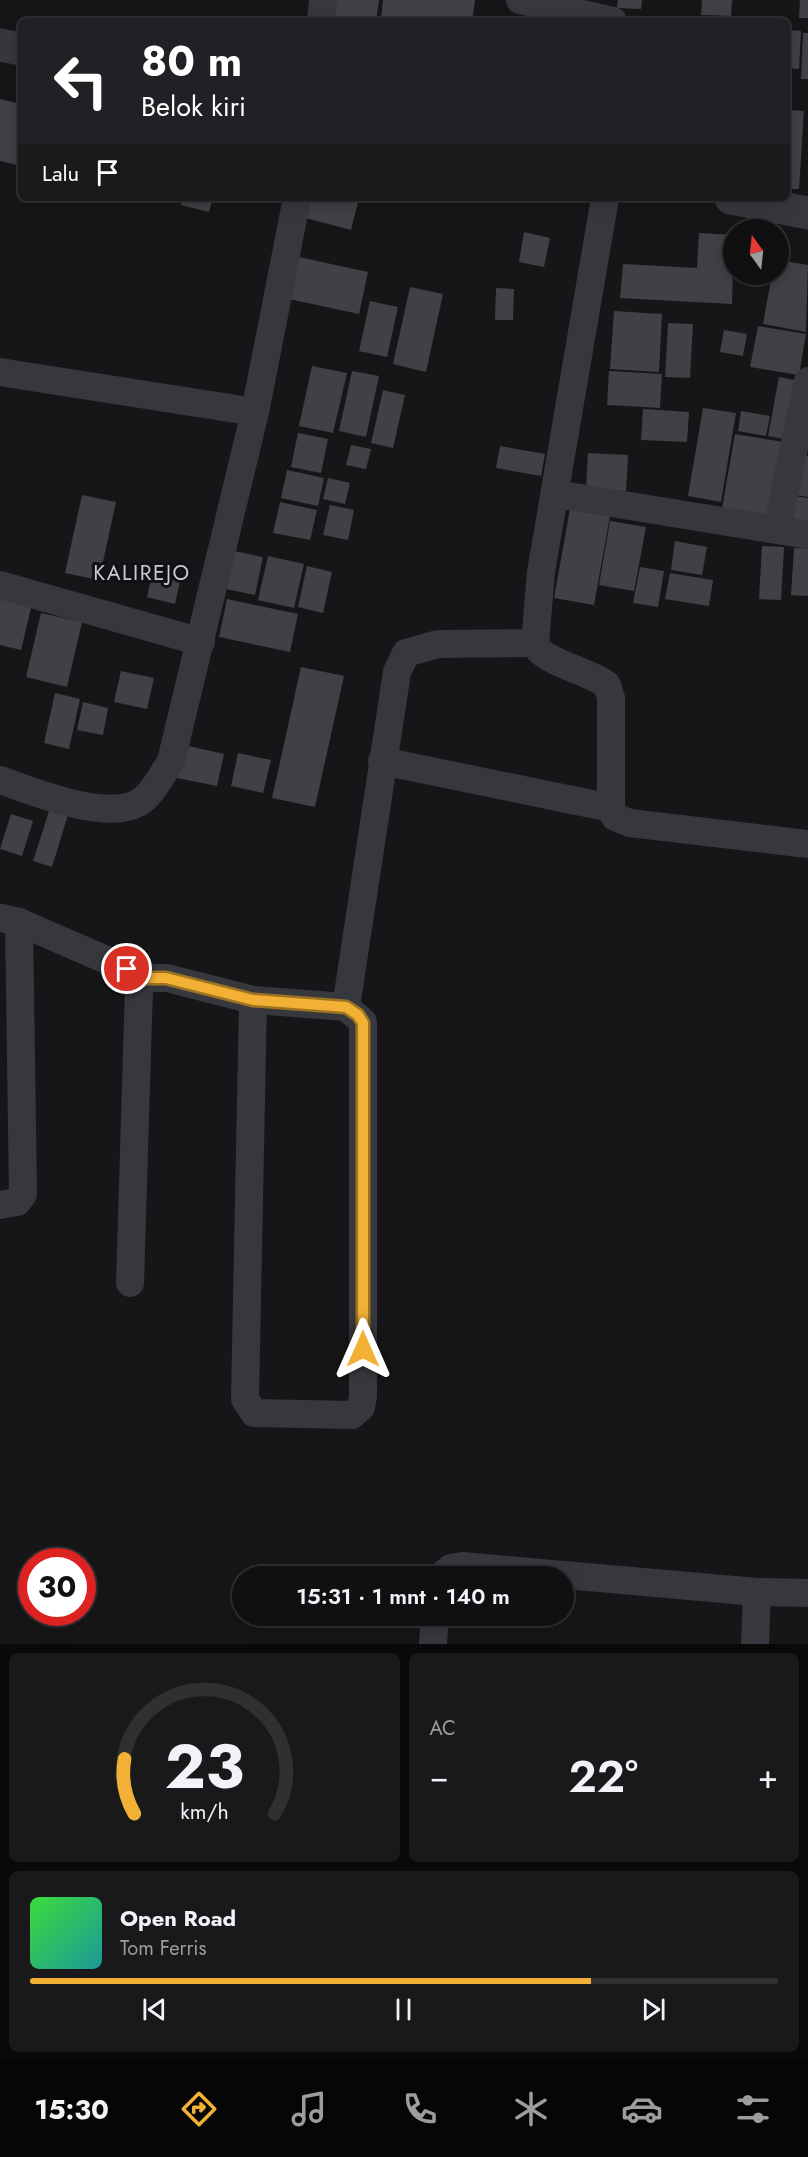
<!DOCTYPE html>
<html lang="id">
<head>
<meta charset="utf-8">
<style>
  :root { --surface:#101012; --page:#19191b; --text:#f1f3f6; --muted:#9c9d9f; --line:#303032; --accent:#f2b134 }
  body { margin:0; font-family:Jost,sans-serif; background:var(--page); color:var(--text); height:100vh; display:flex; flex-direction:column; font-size:22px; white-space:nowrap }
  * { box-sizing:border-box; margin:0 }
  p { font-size:20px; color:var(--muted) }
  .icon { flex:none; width:33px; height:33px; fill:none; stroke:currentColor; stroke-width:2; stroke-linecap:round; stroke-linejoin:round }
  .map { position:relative; height:1644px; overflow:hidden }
  .side { display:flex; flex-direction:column; gap:9px; padding:9px; background:#09090a; flex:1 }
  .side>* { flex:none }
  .hud { position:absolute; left:18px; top:18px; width:772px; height:183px; border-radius:9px; box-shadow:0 3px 15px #0003,0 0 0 2px var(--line); background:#202124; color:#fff; overflow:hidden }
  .needle { width:39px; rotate:345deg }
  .controls { position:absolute; left:723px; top:219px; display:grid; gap:12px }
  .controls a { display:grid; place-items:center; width:66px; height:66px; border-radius:50%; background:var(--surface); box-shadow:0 3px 15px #0003,0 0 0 2px var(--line); font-size:30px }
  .speed { position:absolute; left:18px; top:1548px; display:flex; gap:12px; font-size:30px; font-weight:700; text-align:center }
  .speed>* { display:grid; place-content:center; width:78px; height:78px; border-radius:50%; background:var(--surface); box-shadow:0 3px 15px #0003,0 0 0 2px var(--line); line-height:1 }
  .speed .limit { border:9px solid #d22; background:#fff; color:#111 }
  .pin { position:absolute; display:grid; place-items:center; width:51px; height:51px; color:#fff; margin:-26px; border:3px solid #fff; border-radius:50%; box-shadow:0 2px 6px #0007 }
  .me { position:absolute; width:66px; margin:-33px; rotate:0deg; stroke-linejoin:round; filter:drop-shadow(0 0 4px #0008) }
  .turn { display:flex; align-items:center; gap:21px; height:126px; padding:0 24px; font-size:27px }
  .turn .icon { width:78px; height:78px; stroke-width:2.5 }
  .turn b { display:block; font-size:42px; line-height:51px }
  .then { display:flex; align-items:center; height:57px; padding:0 24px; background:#0003; gap:12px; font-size:22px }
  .big { font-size:45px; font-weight:600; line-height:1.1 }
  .side .widget { flex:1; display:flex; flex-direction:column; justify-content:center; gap:9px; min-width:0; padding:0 21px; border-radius:9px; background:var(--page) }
  .side .dial { align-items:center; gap:0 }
  .dial svg { height:156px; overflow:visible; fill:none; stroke:var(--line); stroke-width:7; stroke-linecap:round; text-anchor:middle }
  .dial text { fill:var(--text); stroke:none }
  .song { display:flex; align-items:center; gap:18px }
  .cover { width:72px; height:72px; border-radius:9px; background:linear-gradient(135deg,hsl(120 70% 55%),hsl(180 70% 35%)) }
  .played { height:6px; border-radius:3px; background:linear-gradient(90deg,var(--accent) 75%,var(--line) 75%) }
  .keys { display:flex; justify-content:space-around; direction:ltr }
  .heat { display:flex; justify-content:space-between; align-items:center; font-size:33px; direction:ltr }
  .side .tiles { flex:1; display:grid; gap:9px; grid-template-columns:1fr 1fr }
  .widget:last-child { grid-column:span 2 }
  .trip { position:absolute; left:232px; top:1566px; width:342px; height:60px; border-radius:30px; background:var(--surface); box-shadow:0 3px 15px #0003,0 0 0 2px var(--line); font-weight:600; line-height:60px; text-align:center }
  .tab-bar { display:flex; height:96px; justify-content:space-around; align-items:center; background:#060607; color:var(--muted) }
  .tab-bar .icon { width:42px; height:42px }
  .tab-bar .active { color:var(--accent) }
  .tab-bar b { font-size:27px; color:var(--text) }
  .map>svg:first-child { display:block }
</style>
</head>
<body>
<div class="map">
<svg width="808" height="1644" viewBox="0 0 808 1644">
  <rect width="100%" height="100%" fill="#161618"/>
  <g fill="#404145">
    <polygon points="330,0 379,0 376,21 328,21"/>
    <polygon points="383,0 475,0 472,21 381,19"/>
    <polygon points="618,0 642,0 641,9 617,8"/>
    <polygon points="702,0 732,0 731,16 701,15"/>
    <polygon points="800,0 808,0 808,18 799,18"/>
    <polygon points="700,17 737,19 736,21 700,21"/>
    <polygon points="788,30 801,31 799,69 788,68"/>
    <polygon points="803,33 808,33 808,79 801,79"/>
    <polygon points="0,99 21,104 21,166 0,161"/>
    <polygon points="788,110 804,111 799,189 788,189"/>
    <polygon points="183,198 213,198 209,212 181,205"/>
    <polygon points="308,198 359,198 351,230 302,217"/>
    <polygon points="524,232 550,238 544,267 519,262"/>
    <polygon points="699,233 734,235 732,304 620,298 623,264 697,268"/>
    <polygon points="294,256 368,272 359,314 284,298"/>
    <polygon points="778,260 808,265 806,332 763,324 772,274 778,274"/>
    <polygon points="410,287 443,294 426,372 393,364"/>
    <polygon points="496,288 514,289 513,320 495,320"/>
    <polygon points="370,301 398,307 387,357 359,351"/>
    <polygon points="614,311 662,314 659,372 610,369"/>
    <polygon points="668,323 693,324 690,378 665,377"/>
    <polygon points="758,326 806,334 799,375 750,367"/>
    <polygon points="724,330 747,334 743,356 720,352"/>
    <polygon points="312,366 347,373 333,433 299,426"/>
    <polygon points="352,371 379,376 366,437 339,431"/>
    <polygon points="609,371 662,374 660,408 607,405"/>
    <polygon points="779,377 799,381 789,440 768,436"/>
    <polygon points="383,390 405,395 393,448 371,443"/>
    <polygon points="703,408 736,413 721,502 688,496"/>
    <polygon points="643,409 689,412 687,442 641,440"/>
    <polygon points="741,411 770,416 766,436 738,431"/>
    <polygon points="298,433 328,439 321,473 291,467"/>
    <polygon points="735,434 784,442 770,522 721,514"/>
    <polygon points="351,445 371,449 366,469 346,465"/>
    <polygon points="500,446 545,454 541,476 496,468"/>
    <polygon points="588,453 628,455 626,491 586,489"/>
    <polygon points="804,455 808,456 808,497 796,495"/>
    <polygon points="287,470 324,478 318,506 281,498"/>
    <polygon points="328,478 350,483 345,504 323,499"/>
    <polygon points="82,495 116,502 99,580 65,573"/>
    <polygon points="794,496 808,498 808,525 789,522"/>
    <polygon points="280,502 317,510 310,540 273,533"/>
    <polygon points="330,505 354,510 348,540 323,535"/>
    <polygon points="570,509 610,516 594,605 554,598"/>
    <polygon points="610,521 646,527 634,591 599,585"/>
    <polygon points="675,541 707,547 702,575 671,570"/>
    <polygon points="762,546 784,547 781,600 759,599"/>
    <polygon points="794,548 808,549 808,596 791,595"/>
    <polygon points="234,551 263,557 255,595 226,589"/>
    <polygon points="268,556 304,564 294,608 258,600"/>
    <polygon points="307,566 332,572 323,613 298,607"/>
    <polygon points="640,567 664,571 658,607 633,603"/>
    <polygon points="670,573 713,580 709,606 665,599"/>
    <polygon points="152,575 180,581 175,604 147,597"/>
    <polygon points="0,597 32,604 21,650 0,645"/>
    <polygon points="227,599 298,614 290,652 219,637"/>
    <polygon points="41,613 82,622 67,687 26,677"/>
    <polygon points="301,667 344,676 315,807 272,798"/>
    <polygon points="121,671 154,678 147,709 114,702"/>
    <polygon points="55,693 80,699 69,749 44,743"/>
    <polygon points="83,702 108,708 103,735 77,730"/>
    <polygon points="184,745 224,754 217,786 177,778"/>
    <polygon points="238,753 271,760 263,793 231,786"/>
    <polygon points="52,802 70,808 52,867 33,861"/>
    <polygon points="11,814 33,821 22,856 0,849"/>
  </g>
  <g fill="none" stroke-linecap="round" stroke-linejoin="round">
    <g stroke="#37383d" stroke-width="28">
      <polyline points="520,0 613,21"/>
      <polyline points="321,21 323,0"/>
      <path d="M605 198 541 572 535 643C540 662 590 671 607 685L611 698V808L615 817 630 823 808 844"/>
      <polyline points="0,372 255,412"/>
      <polyline points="556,494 808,535"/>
      <polyline points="777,528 808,381"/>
      <polyline points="0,585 201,642"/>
      <polyline points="382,761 611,808"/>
      <path d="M0 780C35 792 113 825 144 799 155 789 163 774 171 761L255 412 297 198"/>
      <polyline points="2,918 19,922 148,978"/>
      <polyline points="253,1000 245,1399 254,1413 352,1415 361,1407 363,1396 363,1022 346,1007"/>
      <polyline points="0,1205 17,1202 23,1194 19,922"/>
      <polyline points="130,1283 139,987 148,978 167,978 253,1000 346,1007 397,672 406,653 438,644 535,643"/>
      <polyline points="441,1576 451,1568 462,1566 757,1592 808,1593"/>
      <polyline points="433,1644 435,1616"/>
      <polyline points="755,1644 757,1592"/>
    </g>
    <g stroke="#37383d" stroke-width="33">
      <polyline points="0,45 21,49"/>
      <polyline points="731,198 808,213"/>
    </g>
  </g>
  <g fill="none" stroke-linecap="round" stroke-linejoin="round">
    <defs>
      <polyline id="route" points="127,969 148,978 166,978 253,1000 346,1007 358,1015 363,1023 363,1349"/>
    </defs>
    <use href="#route" stroke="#9d7322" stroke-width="15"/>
    <use href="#route" stroke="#f2b134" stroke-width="10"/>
  </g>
  <g text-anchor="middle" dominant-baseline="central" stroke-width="6" stroke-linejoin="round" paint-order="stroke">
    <g font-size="21" letter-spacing="1.5" fill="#c9ccd4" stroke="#111113">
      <text x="142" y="573">KALIREJO</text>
    </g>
  </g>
</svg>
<div class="controls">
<a><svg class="needle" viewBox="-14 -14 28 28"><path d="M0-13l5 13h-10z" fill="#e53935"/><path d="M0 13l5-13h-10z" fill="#9c9d9f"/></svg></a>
</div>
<div class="speed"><div class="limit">30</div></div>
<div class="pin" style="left:127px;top:969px;background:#d93025"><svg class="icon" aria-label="arrive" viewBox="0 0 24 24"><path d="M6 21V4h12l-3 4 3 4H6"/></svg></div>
<svg class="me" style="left:363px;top:1349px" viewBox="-20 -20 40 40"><path d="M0-17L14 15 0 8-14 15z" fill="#f2b134" stroke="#fff" stroke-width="4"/></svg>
<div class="trip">15:31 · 1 mnt · 140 m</div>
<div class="hud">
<div class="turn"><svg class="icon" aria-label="left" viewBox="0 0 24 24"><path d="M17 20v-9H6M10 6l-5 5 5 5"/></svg><div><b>80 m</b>Belok kiri</div></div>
<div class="then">Lalu<svg class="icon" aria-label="arrive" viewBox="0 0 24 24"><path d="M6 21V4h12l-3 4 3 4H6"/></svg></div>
</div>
</div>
<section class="side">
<div class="tiles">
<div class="widget dial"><svg viewBox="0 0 100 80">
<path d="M14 69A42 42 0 1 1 86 69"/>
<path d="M14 69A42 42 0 0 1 9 41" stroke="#f2b134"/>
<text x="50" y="56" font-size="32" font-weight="700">23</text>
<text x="50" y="72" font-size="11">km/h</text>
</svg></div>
<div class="widget"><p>AC</p>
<div class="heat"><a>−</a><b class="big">22°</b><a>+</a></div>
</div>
<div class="widget">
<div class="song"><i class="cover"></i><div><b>Open Road</b><p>Tom Ferris</p></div></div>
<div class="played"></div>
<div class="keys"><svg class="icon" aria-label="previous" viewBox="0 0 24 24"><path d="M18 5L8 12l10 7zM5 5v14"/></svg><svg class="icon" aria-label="pause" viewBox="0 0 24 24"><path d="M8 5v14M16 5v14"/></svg><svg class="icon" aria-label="next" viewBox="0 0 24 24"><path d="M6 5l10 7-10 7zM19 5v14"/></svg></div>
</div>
</div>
</section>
<nav class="tab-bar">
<b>15:30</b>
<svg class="icon active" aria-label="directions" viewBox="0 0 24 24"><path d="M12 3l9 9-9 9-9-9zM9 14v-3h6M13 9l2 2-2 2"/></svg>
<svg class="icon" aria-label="music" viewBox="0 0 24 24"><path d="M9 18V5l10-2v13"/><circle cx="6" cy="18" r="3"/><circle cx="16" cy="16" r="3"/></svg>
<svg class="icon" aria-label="phone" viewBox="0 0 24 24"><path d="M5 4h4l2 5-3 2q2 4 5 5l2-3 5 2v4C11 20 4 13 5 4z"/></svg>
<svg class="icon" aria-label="climate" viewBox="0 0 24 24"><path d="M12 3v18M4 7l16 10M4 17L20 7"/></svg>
<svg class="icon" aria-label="car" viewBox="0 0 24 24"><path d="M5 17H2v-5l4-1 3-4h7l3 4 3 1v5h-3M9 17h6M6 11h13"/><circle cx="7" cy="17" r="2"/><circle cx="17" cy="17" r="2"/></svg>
<svg class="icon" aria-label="filters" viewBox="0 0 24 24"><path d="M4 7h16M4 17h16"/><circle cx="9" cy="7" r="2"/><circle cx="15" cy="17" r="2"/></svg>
</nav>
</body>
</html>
